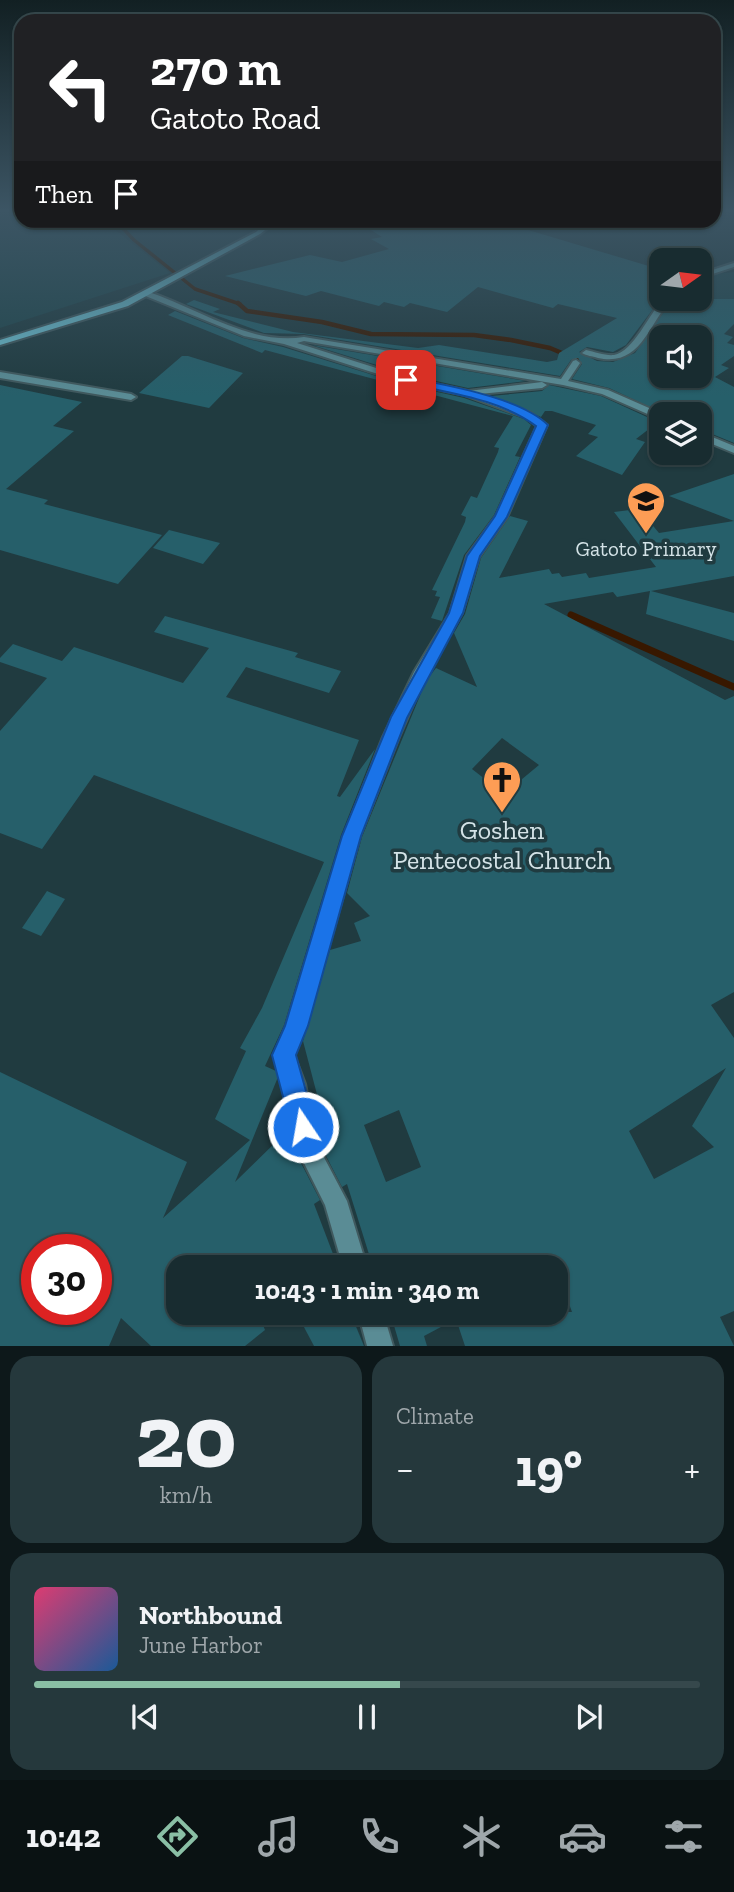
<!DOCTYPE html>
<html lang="en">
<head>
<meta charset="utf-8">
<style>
  :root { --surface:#182c30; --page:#25383c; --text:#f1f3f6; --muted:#9fa7ab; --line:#36484c; --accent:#8abfa5 }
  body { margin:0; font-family:"Zilla Slab",serif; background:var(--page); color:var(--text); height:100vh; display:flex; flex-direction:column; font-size:26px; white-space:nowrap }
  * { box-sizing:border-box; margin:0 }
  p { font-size:23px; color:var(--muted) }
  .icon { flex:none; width:38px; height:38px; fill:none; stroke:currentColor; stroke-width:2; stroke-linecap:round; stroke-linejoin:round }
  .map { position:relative; height:1346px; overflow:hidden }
  .sheet { display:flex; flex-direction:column; gap:10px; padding:10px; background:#0d181a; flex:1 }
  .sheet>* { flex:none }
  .hud { position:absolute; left:14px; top:14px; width:707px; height:214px; border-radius:21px; box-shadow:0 2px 5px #0004,0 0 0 2px var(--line); background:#202124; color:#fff; overflow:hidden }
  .needle { width:46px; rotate:76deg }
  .buttons { position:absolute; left:649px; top:248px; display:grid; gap:14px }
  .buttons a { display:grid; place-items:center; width:63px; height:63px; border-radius:14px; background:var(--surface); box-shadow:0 2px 5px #0004,0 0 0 2px var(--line); font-size:35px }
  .speed { position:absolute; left:21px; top:1234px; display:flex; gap:14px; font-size:35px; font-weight:700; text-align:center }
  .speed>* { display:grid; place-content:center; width:91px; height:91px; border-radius:50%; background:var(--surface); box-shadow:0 2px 5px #0004,0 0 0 2px var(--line); line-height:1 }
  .speed .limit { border:10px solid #d22; background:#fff; color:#111 }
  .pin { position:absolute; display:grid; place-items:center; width:60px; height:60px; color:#fff; margin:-30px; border-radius:14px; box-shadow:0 4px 10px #0006 }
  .me { position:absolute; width:77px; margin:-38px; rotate:348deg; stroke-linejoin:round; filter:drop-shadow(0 0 5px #0008) }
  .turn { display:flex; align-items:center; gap:24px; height:147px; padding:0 21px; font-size:32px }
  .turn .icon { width:91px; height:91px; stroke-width:2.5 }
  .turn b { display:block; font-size:49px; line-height:60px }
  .then { display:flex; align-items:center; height:66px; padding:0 21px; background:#0003; gap:14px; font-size:26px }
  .big { font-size:52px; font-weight:800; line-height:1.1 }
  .sheet .card { flex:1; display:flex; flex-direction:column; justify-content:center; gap:10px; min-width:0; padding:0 24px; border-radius:21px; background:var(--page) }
  .sheet .dial { align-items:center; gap:0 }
  .dial b { font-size:91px; line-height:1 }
  .song { display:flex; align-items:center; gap:21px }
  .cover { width:84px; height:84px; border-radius:10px; background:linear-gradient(135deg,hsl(340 70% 55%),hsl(210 70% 35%)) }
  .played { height:7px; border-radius:4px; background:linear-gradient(90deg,var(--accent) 55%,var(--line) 55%) }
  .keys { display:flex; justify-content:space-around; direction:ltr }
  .heat { display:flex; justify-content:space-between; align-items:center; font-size:38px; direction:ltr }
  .sheet .tiles { flex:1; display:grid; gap:10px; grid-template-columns:1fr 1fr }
  .card:last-child { grid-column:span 2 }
  .trip { position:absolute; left:166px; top:1255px; width:402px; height:70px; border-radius:21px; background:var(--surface); box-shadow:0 2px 5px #0004,0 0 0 2px var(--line); font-weight:800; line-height:70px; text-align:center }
  .tabs { display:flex; height:112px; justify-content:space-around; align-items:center; background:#0a1213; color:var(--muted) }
  .tabs .icon { width:49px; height:49px }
  .tabs .active { color:var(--accent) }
  .tabs b { font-size:32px; color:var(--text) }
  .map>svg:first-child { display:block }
</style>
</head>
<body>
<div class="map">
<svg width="734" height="1346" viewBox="0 0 734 1346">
  <rect width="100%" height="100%" fill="#203b40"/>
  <g fill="#20464c">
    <polygon points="0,209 21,209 21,220 104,221 170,273 0,328"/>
    <polygon points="734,272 734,317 700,299 700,282 715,274"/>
  </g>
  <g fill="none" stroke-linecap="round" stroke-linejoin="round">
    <polyline stroke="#381800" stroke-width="3.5" points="115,220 134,240 195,289 240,304"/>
    <polyline stroke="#381800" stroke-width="4.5" points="238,303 247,311 322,322 371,334 474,335 511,340 550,348 588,364"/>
    <polyline stroke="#381800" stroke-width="7" points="571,615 734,687"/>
  </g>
  <g fill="#265f6a" fill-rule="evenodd">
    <path d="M355 220H495L662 270V297L626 345 613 352 587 347 579 352 597 361 613 362 635 353 673 299H734V324L724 334 733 337 727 343 734 345V356L721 365 729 368 715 377 734 387V443L700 429V415H667L609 388 572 379 582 364 578 358 571 360 560 376 304 334 264 333 186 304 194 300 220 309 213 312 293 332 418 348 439 345 547 362 557 360 559 353 617 318 558 304 553 308 478 287 447 312 410 303 404 307 384 302 379 306 321 291 306 296 225 276 310 255 342 262 389 249 371 239 382 237ZM662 338H700V376H662Z"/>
    <polygon points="175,311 243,338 283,347 402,384 464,398 524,419 531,425 515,456 520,457 494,515 464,555 442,621 431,618 440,597 435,596 437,591 432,590 465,522 466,517 461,515 471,496 477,498 498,452 499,448 494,447 513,416 265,350 262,353 168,315"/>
    <polygon points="312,345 526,381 468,388 409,375"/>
    <polygon points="182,356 188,356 243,373 209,408 139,393"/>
    <polygon points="0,385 82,402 53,426 74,431 6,489 48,500 44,504 162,535 118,584 0,550"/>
    <polygon points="549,385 601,396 658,422 636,439 645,442 622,475 576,456 598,437 588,434 596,425 552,411 545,411 541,417 491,396 542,391"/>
    <polygon points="734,474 734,521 669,496"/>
    <path d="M635 504 659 533 734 521V576L651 591 734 613V641L646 614 650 591 617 597 613 592 544 604 725 700 734 696V992L711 1005 734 1038V1311L720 1317 734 1346H465L456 1319 424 1336 427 1346H400L390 1312H572L556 1267H373L347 1184 342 1187 324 1152 331 1148 303 1041 330 950 361 941 354 923 370 916 347 893 362 837 426 681 436 668 477 687 454 633 465 614 481 558 510 516 528 521 499 578 549 569 552 574 559 573 562 577 586 573 589 578 656 567 614 512 630 510ZM502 738 539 765 504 794 472 769ZM726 1068 692 1126 714 1147 654 1179 629 1131ZM399 1110 421 1167 386 1182 364 1125Z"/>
    <polygon points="169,530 220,543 203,564 153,548"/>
    <path d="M165 616 298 653 295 657 341 671 329 693 246 667 226 697 359 740 337 796 340 797 375 749 341 835 284 1025 265 1066 276 1071 278 1077 235 1182 282 1136 302 1165 320 1200 314 1204 338 1267H178V1312H258L265 1330 245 1346H151L121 1318 109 1346H0V1072L187 1162 163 1218 250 1140 215 1119 246 1051 240 1048 262 1008 324 862 94 775 42 849 0 833V731L47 678 0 662V658L13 644 62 661 74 647 183 683 209 648 154 632ZM37 1250H96V1309H37Z"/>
    <polygon points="47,891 65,899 41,936 22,928"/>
    <polygon points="296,1312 350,1312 364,1346 314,1346"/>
  </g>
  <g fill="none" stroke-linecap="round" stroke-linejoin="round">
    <defs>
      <g id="street">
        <polygon points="734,263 734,267 700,278 700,274"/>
        <path d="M146 291C196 307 250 346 304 337L561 379 573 361 576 360 580 363 568 381 608 390 665 415H662V420L659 419 602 394 563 385 304 341 297 343 408 378 468 391 542 382 547 385 542 388 479 394 531 413 547 425 507 517 479 557 462 613 425 677 399 737 360 836 306 1026 294 1055 305 1084 318 1146 347 1201 367 1267H343L325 1205 297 1149 283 1084 274 1055 286 1026 344 836 383 737 414 672 450 613 467 556 496 516 537 426 525 417 465 395 403 382 284 344 244 336 143 295 142 293Z"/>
        <path d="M663 299H671C648 326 640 367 598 358 592 356 587 356 582 353L586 350C595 352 606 356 614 355 633 352 650 313 663 299Z"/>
        <polygon points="0,372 131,394 136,397 131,400 0,378"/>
        <polygon points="700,432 734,446 734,453 700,439"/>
        <polygon points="358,1312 383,1312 393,1346 367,1346"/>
      </g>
      <polygon id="secondary" points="270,220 278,220 260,234 128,306 0,345 0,340 122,302 256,232"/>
    </defs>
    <use href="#street" stroke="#40595e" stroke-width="4"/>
    <use href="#secondary" stroke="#40595e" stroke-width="4"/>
    <use href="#street" fill="#5a8c95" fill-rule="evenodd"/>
    <use href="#secondary" fill="#6abbcb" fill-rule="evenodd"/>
  </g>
  <linearGradient id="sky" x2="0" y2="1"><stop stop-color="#122023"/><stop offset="0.53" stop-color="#3c5564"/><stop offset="1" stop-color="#3c5564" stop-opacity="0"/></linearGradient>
  <rect width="734" height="397" fill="url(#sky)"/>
  <path fill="#1a73e8" stroke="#114b97" stroke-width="2" d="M406 377C444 385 520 397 548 425L507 517 480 556 463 613 407 718 361 836 308 1026 296 1055 316 1127 312 1136 303 1139 295 1136 291 1127 272 1055 285 1026 342 836 391 717 449 613 467 556 495 516 536 426C498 398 447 393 402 382Z"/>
  <defs>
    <symbol id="school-pin" viewBox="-11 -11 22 30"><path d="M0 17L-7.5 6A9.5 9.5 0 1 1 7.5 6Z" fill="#fd9d55" stroke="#203b40"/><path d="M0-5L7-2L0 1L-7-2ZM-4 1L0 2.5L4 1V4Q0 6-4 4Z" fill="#111"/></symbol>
    <symbol id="church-pin" viewBox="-11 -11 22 30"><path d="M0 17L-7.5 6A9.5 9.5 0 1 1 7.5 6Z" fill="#fd9d55" stroke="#203b40"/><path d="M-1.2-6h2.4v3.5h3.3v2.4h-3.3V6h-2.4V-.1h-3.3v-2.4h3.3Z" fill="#111"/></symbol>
  </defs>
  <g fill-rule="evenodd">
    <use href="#school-pin" x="624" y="479" width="44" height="60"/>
    <use href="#church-pin" x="480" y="758" width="44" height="60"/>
  </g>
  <g text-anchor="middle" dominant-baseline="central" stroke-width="7" stroke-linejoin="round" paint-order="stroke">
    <g font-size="21" fill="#d4e3e7" stroke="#203b40">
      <text x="646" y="548">Gatoto Primary</text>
    </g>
    <g font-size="26" fill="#d4e3e7" stroke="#203b40">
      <text x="502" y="830">Goshen<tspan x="502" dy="30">Pentecostal Church</tspan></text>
    </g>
  </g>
</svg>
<div class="buttons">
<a><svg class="needle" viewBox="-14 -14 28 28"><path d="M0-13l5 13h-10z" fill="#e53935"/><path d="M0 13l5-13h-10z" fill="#9fa7ab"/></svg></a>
<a><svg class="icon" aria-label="sound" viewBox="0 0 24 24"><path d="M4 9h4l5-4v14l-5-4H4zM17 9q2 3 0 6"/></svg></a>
<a><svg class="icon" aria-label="layers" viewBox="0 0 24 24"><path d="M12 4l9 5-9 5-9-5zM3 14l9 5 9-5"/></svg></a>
</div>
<div class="speed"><div class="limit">30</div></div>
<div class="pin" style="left:406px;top:380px;background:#d93025"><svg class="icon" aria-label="arrive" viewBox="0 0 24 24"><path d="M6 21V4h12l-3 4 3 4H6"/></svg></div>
<svg class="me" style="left:303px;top:1127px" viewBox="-20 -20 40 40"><circle r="17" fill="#1a73e8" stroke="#fff" stroke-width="3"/><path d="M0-11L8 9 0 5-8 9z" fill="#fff"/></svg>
<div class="trip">10:43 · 1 min · 340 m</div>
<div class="hud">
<div class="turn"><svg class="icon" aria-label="left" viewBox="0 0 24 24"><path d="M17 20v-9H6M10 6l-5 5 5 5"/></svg><div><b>270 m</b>Gatoto Road</div></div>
<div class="then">Then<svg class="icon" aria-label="arrive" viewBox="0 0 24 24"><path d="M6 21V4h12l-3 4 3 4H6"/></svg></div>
</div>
</div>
<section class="sheet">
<div class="tiles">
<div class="card dial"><b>20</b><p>km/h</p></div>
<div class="card"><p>Climate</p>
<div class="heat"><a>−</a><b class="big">19°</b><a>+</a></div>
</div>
<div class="card">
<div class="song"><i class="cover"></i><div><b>Northbound</b><p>June Harbor</p></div></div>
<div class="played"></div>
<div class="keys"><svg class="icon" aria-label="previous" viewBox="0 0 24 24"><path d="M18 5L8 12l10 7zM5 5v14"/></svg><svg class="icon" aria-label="pause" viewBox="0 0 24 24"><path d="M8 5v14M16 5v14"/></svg><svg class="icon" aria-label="next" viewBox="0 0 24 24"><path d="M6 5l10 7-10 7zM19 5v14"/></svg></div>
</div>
</div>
</section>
<nav class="tabs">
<b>10:42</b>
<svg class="icon active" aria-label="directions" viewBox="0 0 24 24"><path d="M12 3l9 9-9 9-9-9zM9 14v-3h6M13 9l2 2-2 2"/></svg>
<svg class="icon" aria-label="music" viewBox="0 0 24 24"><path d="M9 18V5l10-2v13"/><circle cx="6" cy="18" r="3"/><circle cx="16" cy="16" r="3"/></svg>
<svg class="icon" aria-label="phone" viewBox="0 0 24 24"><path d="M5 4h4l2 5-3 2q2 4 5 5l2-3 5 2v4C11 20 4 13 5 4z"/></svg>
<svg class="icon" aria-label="climate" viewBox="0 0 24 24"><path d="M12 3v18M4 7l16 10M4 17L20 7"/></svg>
<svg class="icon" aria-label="car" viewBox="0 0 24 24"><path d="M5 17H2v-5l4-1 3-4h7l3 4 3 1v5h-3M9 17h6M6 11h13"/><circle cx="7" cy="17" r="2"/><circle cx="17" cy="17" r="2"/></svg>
<svg class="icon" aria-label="filters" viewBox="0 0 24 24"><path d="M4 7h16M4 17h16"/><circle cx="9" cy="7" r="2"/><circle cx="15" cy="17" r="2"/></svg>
</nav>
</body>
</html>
